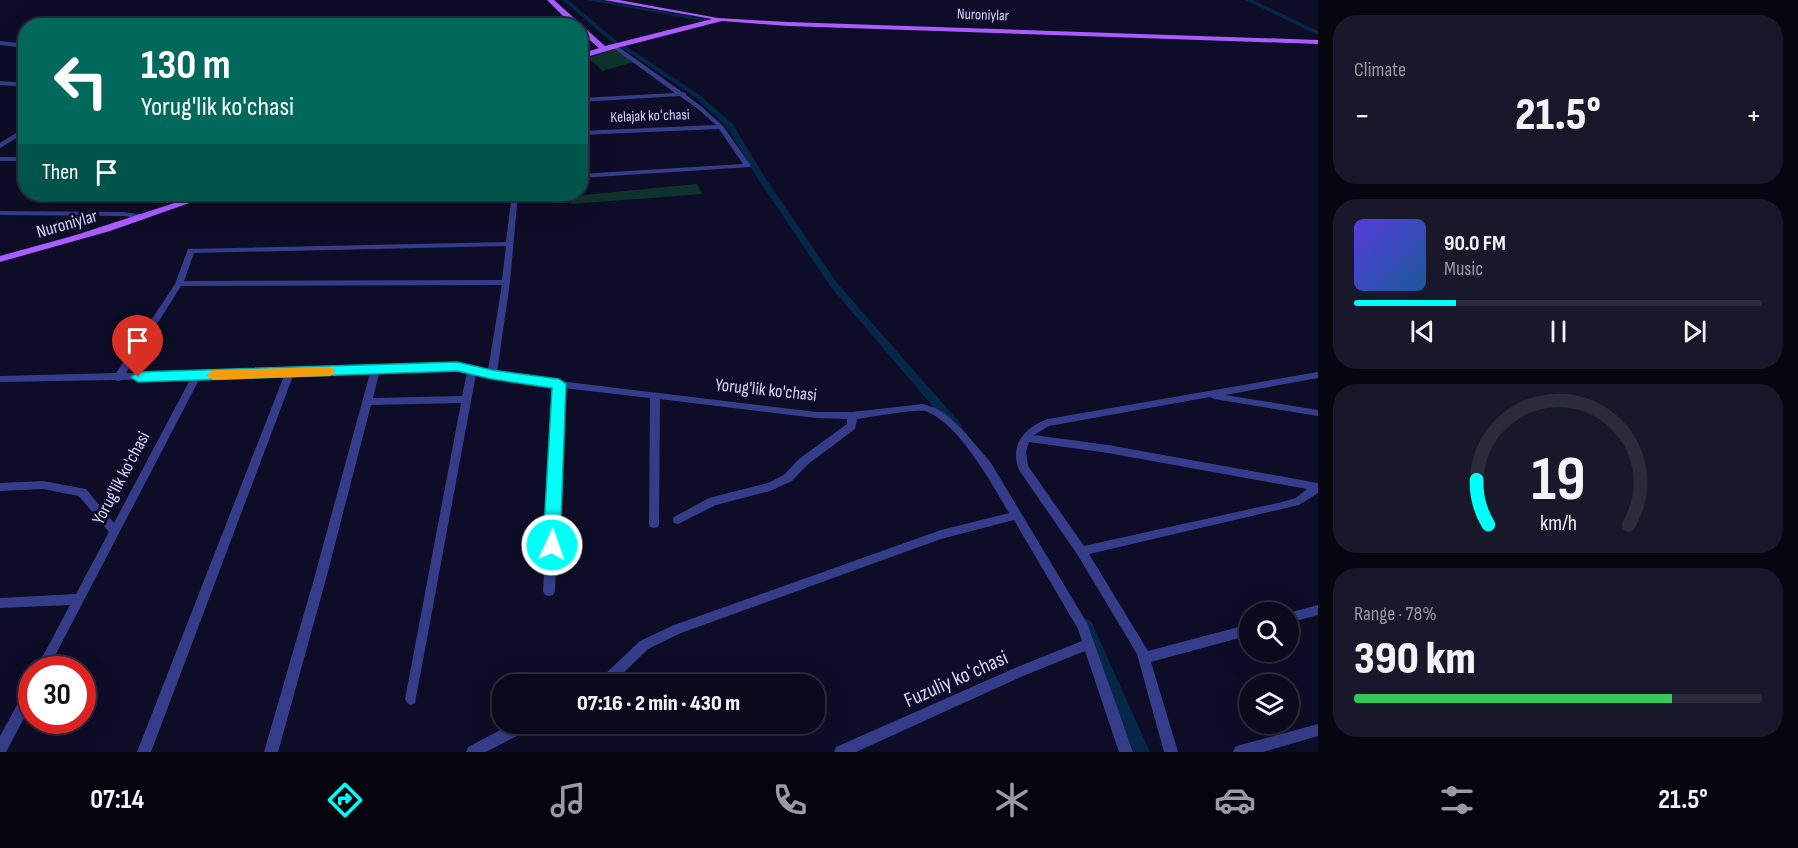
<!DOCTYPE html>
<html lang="en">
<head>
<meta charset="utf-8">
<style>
  :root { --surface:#0a0a1d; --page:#18182a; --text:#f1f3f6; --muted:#999aa4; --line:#2a2b3b; --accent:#00fff7 }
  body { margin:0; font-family:"Sofia Sans Condensed",sans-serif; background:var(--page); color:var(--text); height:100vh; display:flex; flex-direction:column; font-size:22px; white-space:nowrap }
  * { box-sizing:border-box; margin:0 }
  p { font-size:20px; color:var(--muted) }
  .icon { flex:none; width:33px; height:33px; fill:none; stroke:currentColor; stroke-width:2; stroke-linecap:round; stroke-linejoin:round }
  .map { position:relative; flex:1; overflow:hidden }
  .drawer { display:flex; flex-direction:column; gap:15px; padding:15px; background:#060610; width:480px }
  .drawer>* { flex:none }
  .top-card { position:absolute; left:18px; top:18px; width:570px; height:183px; border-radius:24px; box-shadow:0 6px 24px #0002,0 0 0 2px var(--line); background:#00695c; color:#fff; overflow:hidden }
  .tools { position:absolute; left:1239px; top:602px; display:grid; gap:12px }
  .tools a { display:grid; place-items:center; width:60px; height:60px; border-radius:50%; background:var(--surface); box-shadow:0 6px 24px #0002,0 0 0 2px var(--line); font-size:30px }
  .speed { position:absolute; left:18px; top:656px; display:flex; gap:12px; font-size:30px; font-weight:700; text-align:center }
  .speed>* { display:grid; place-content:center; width:78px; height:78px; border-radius:50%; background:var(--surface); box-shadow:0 6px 24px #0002,0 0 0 2px var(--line); line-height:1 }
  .speed .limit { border:9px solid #d22; background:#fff; color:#111 }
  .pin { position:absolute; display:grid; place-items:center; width:51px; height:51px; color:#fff; margin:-62px -26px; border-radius:50% 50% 50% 0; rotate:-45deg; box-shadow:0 0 6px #0007 }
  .pin .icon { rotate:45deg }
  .me { position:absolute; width:66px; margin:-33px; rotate:3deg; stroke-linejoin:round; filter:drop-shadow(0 0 4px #0008) }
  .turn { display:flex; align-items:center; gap:21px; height:126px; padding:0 24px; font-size:27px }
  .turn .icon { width:78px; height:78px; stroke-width:2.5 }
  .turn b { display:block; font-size:42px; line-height:51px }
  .then { display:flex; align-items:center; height:57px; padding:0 24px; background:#0003; gap:12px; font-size:22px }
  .big { font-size:45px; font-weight:800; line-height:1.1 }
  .drawer .tile { flex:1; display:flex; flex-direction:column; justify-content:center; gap:9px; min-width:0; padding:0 21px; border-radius:24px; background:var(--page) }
  .drawer .dial { align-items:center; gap:0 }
  .dial svg { height:156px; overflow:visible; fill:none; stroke:var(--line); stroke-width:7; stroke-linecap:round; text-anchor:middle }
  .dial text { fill:var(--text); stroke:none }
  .song { display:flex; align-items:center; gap:18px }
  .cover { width:72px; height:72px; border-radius:9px; background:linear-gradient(135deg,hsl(250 70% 55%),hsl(210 70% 35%)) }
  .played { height:6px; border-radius:3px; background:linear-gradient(90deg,var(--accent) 25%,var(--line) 25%) }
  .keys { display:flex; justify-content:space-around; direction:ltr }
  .heat { display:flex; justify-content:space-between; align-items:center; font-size:33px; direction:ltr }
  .charge { height:9px; border-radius:4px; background:linear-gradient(90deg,#34c759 78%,var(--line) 0) }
  .trip { position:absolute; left:492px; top:674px; width:333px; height:60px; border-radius:24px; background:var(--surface); box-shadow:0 6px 24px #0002,0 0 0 2px var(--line); font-weight:800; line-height:60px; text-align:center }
  .tab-bar { display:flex; height:96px; justify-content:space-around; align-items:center; background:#04040c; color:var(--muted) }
  .tab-bar .icon { width:42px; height:42px }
  .tab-bar .selected { color:var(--accent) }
  .tab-bar b { font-size:27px; color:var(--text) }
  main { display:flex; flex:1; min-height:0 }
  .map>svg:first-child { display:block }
</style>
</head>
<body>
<main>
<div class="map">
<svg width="1318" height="752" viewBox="0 0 1318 752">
  <rect width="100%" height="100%" fill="#0e0d27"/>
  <g fill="#10322c">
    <polygon points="614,49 634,62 602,71 596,64 586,59"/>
    <polygon points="697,184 702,194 571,204 573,196"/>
  </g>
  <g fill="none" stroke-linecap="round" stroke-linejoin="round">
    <g fill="#062748" fill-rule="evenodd">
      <polygon points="562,0 568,0 617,41 617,43 613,43"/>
      <polygon points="587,0 600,0 706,19 703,21"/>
      <polygon points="1245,0 1253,0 1318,31 1318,35"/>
      <polygon points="622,46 626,46 698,94 732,123 766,179 837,283 960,423 962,426 960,429 952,429 831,287 758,179 726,126 694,96 622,48"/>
      <polygon points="1086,619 1091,621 1150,752 1134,752 1079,625 1081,621"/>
    </g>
    <g fill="#353d8a" fill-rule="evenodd">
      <polygon points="0,41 26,44 26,48 0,45"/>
      <polygon points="612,45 616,45 682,92 686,93 686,95 702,107 723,126 751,166 750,167 580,178 580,174 743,164 719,129 580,135 580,131 716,125 698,109 680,96 580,102 580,98 675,93 612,47"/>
      <polygon points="0,81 26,83 26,87 0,85"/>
      <polygon points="26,127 26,132 0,148 0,143"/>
      <rect x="0" y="157" width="26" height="4"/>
      <path d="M512 194H518L510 282 497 372 559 381 816 412H852L923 404 935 408 944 413 962 429 991 463 1087 623 1133 752H1119L1085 651 1023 676 856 752H834L836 747 1015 668 1082 641 1078 629 1014 520 941 539 681 633 648 649 612 684H593L595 680 603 676 640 641 674 625 941 530 1009 513C993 485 957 421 925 411 915 409 870 417 857 419L855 429 807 465 792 481 770 491 716 505 678 524 674 523 673 520 674 517 709 498 768 483 784 475 799 459 847 424V419L816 418 660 399 659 524 658 527 654 528 650 527 649 524 650 398 563 388 555 591 553 595 549 596 545 595 543 591 554 387 476 374 415 703 411 705 407 703 405 699 461 403 371 405 326 579 278 752H264L314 579 370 373 293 376 151 752H137L284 376 200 378 48 669H36L70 605 0 608V598L76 594 109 532 79 496 43 489 0 491V483L43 481 86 489 114 523 191 378 122 380 118 381 115 380 0 382V376L116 373 175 284 188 249 506 242ZM506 246 502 280 184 281 194 253ZM502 285 488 370 457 364 290 370 126 373 181 286ZM457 370 467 372 462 396 373 398 379 373Z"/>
      <polygon points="0,211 124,212 144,215 148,217 144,219 124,216 0,215"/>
      <path d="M1318 372V378L1225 395 1318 410V416L1214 399 1210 397 1049 426 1034 435 1108 445 1318 483V493L1299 505 1089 554 1148 651 1250 624V635L1151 662 1178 752H1164L1137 654 1077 554 1019 470C1009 445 1025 427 1048 419ZM1029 442 1108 453 1307 489 1296 498 1282 502 1084 546 1028 466 1026 452Z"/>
      <polygon points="1318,605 1318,615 1288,623 1288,613"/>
      <polygon points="32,683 32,703 6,752 0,752 0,736 28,685"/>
      <polygon points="514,723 533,723 532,728 486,752 466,752 468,747"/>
      <polygon points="1318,724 1318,736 1263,752 1233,752 1235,747 1240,745"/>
    </g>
    <g fill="#ac5bff" fill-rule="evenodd">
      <polygon points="547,0 554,0 605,46 712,19 604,0 619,0 718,18 788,22 1318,40 1318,44 788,26 722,21 617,48 580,59 580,54 599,48 580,32 580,26 573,26"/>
      <polygon points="202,194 215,194 110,231 0,262 0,256 76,235"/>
    </g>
  </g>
  <polygon fill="#00fff7" stroke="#00a6a1" stroke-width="1.5" points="457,362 492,370 559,379 566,384 560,545 557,550 552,552 546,550 543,545 552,388 492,379 457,371 138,382 131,377 138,372"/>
  <polygon fill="#f59e0b" points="330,367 336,371 330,376 213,380 206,375 213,370"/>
  <g text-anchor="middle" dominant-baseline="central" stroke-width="6" stroke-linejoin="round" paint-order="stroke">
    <g font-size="15" fill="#d4d5ff" stroke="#0e0d27">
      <text transform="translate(983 15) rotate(2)">Nuroniylar</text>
      <text transform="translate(650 116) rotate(-2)">Kelajak koʻchasi</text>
    </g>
    <g font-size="18" fill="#d4d5ff" stroke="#0e0d27">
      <text transform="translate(67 224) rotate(-16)">Nuroniylar</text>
      <text transform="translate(766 390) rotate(6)">Yorug'lik ko'chasi</text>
      <text transform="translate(121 478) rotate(-62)">Yorug'lik ko'chasi</text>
    </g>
    <g font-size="21" fill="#d4d5ff" stroke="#0e0d27">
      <text transform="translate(956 679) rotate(-24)">Fuzuliy koʻchasi</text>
    </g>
  </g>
</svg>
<div class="tools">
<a><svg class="icon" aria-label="search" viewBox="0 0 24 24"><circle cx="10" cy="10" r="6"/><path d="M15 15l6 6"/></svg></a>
<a><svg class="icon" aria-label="layers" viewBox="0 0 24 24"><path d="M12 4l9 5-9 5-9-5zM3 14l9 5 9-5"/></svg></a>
</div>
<div class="speed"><div class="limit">30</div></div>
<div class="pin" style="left:138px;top:377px;background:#d93025"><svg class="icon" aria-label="arrive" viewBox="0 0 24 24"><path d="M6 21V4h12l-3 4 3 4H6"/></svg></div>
<svg class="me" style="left:552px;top:545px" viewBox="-20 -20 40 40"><circle r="17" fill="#00fff7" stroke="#fff" stroke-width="3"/><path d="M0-11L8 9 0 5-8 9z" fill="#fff"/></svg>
<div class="trip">07:16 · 2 min · 430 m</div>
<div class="top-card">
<div class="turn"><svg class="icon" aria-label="left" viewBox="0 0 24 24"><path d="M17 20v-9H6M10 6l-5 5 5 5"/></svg><div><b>130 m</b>Yorug'lik ko'chasi</div></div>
<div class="then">Then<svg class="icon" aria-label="arrive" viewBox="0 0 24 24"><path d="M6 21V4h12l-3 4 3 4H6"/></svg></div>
</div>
</div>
<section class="drawer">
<div class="tile"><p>Climate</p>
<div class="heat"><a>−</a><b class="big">21.5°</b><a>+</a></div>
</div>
<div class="tile">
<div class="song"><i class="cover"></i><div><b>90.0 FM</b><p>Music</p></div></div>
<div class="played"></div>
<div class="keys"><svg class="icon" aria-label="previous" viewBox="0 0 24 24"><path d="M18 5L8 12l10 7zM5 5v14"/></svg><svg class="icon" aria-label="pause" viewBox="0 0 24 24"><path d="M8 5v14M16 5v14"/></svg><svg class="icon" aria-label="next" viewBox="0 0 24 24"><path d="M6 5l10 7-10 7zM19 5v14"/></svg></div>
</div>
<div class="tile dial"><svg viewBox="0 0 100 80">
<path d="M14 69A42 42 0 1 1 86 69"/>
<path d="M14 69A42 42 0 0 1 8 46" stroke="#00fff7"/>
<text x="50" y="56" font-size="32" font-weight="700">19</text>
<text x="50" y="72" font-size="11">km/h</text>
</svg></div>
<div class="tile"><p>Range · 78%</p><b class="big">390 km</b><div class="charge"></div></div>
</section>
</main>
<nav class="tab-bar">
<b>07:14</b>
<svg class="icon selected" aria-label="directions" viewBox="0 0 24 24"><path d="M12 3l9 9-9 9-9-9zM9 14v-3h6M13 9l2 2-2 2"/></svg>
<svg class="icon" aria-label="music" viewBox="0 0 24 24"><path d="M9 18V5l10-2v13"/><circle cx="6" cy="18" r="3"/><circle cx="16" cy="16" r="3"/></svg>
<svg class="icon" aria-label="phone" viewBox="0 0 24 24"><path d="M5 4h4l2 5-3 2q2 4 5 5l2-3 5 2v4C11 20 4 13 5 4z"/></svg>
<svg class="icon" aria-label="climate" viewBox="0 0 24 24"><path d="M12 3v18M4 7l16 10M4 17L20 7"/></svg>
<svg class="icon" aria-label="car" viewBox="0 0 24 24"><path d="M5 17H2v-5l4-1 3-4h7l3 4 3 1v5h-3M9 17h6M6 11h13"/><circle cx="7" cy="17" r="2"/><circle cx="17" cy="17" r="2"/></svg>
<svg class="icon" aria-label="filters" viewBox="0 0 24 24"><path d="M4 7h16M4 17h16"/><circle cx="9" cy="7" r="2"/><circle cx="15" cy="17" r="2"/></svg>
<b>21.5°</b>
</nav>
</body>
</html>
